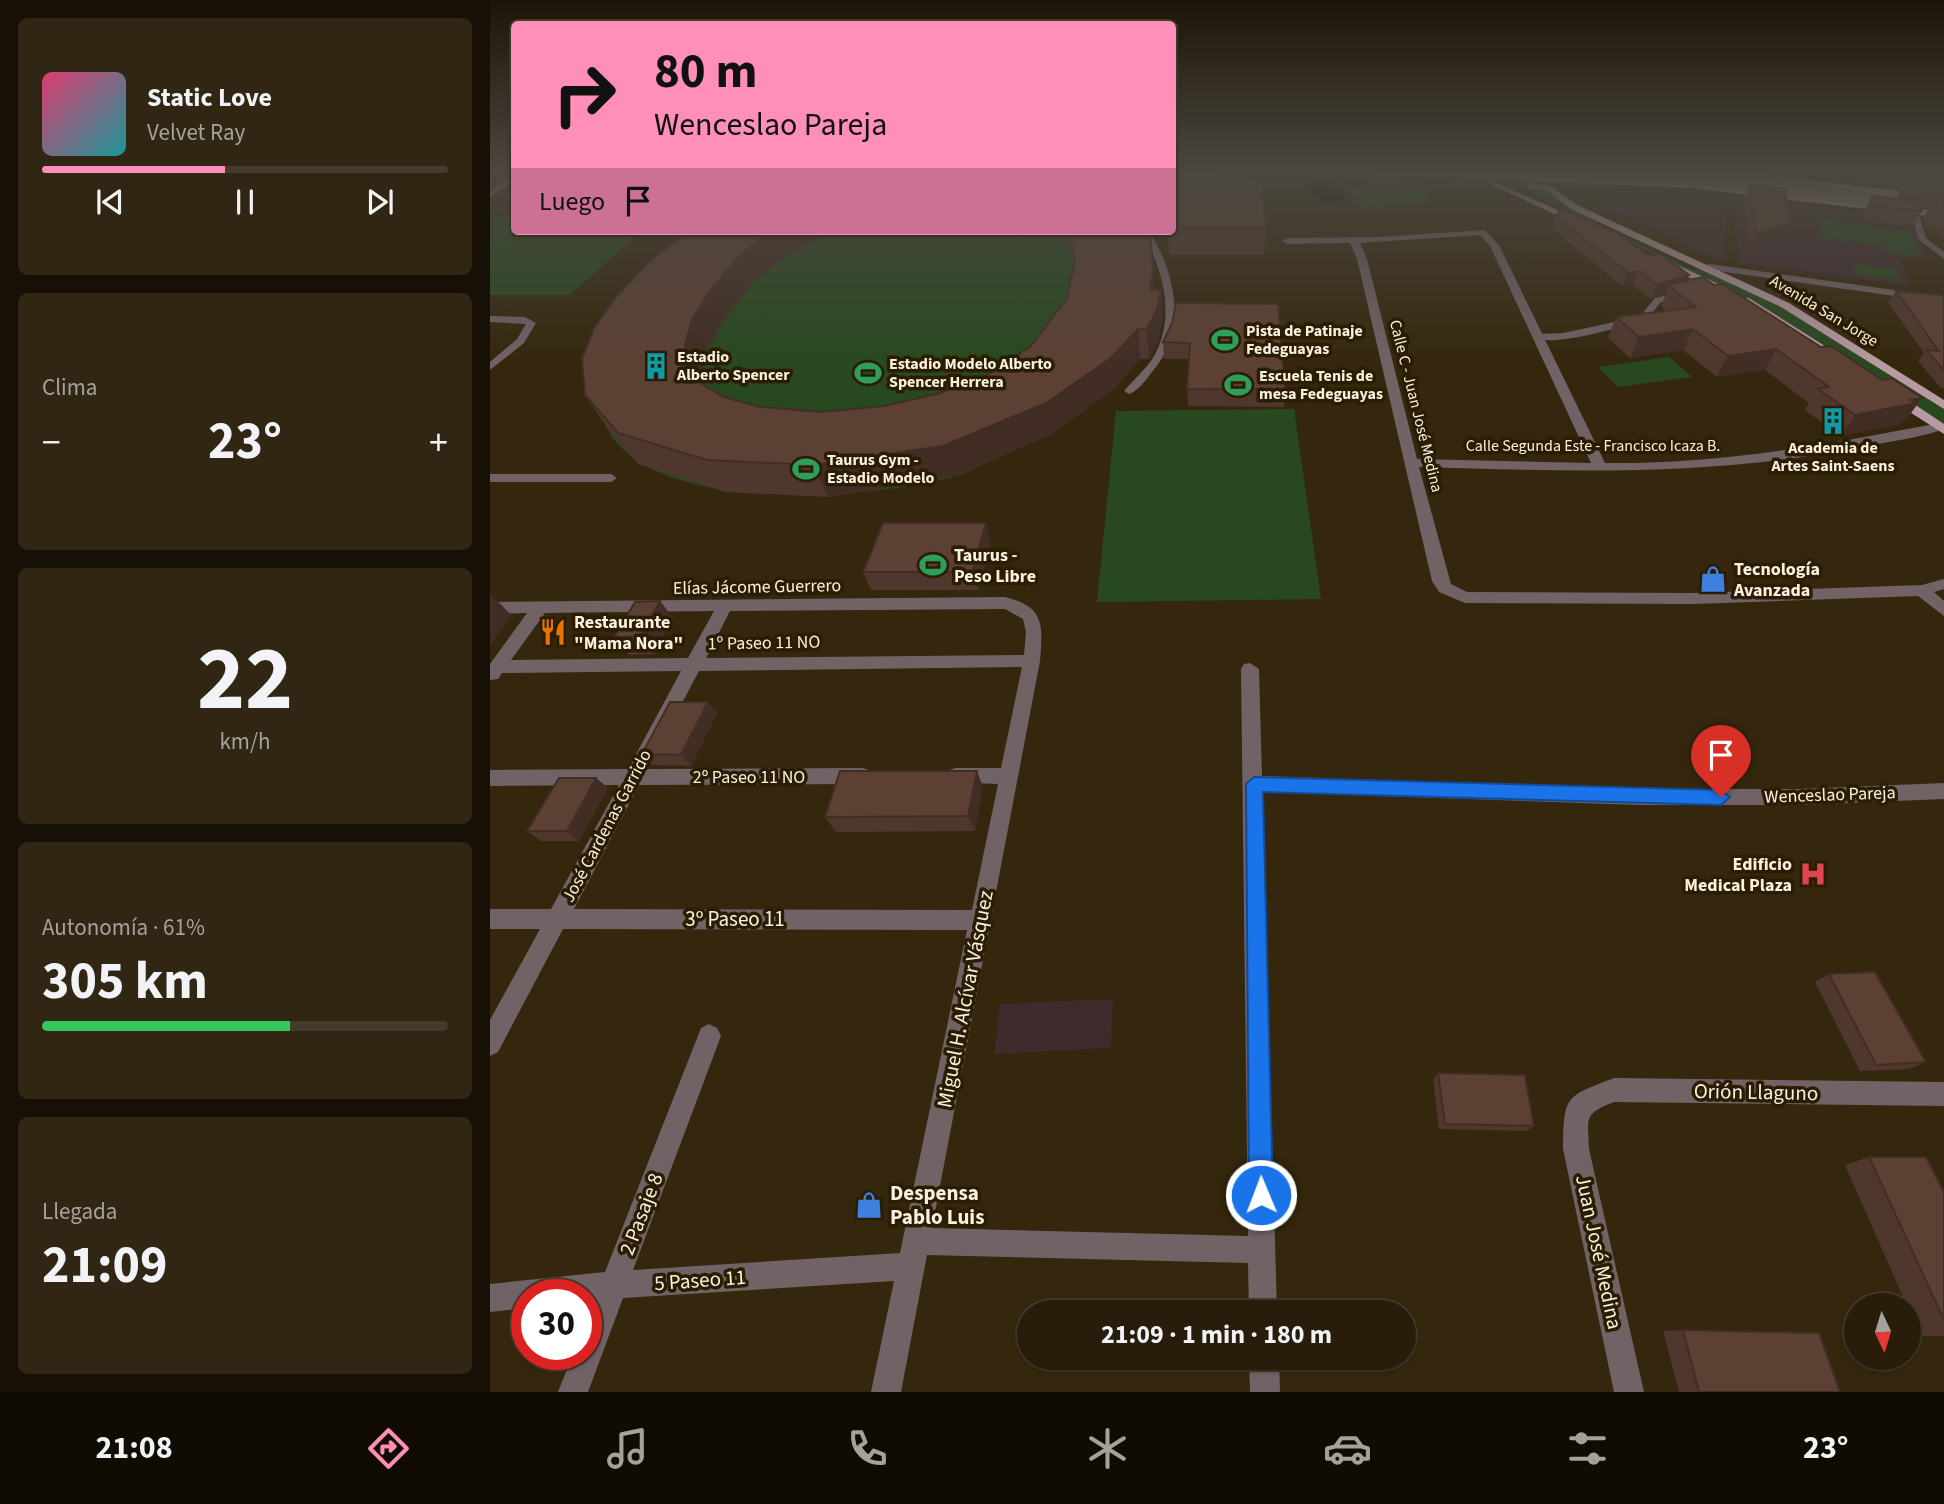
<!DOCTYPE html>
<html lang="es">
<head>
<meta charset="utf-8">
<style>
  :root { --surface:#281d0a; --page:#302613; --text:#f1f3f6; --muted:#a5a29c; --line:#443b2b; --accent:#ff8eb9 }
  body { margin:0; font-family:"Source Sans 3",sans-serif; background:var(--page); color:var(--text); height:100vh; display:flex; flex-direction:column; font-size:26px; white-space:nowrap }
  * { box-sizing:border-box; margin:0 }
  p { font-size:23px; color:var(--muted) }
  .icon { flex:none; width:38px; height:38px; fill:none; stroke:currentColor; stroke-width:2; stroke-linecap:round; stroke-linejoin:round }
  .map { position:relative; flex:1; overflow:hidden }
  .drawer { display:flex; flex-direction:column; gap:18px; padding:18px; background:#161006; width:490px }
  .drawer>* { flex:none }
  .top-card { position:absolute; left:21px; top:21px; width:665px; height:214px; border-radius:7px; box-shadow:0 2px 5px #0004,0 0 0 2px var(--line); background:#ff8eb9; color:#111; overflow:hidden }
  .needle { width:46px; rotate:176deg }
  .buttons { position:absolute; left:1354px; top:1293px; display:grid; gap:14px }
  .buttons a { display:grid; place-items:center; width:77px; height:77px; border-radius:50%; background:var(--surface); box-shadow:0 2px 5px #0004,0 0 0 2px var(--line); font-size:35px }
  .speed { position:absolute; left:21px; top:1279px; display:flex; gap:14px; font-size:35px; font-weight:700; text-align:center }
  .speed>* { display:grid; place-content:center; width:91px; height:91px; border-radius:50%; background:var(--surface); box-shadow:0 2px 5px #0004,0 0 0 2px var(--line); line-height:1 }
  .speed .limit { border:10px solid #d22; background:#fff; color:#111 }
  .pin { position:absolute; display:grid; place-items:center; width:60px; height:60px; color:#fff; margin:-72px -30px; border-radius:50% 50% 50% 0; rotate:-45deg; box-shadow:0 0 7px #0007 }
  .pin .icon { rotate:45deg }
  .me { position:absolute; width:77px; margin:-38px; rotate:359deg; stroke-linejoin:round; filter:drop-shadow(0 0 5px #0008) }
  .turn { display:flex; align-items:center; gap:24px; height:147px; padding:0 28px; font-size:32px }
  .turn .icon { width:91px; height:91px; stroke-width:2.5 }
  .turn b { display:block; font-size:49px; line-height:60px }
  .then { display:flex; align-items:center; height:66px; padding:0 28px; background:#0003; gap:14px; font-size:26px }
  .big { font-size:52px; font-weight:700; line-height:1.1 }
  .drawer .tile { flex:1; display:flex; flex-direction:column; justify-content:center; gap:10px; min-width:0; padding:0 24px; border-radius:10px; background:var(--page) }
  .drawer .dial { align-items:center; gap:0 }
  .dial b { font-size:91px; line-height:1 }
  .song { display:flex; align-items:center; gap:21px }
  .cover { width:84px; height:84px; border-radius:10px; background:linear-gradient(135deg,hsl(340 70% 55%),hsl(180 70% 35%)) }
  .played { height:7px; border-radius:4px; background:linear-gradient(90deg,var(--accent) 45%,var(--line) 45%) }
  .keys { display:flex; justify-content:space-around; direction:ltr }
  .heat { display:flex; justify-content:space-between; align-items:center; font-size:38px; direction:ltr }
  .charge { height:10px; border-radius:5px; background:linear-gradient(90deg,#34c759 61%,var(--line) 0) }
  .trip { position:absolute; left:527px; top:1300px; width:399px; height:70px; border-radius:35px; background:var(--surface); box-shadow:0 2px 5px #0004,0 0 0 2px var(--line); font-weight:700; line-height:70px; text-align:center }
  .tabs { display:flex; height:112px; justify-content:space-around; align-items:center; background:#100c04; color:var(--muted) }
  .tabs .icon { width:49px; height:49px }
  .tabs .selected { color:var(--accent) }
  .tabs b { font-size:32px; color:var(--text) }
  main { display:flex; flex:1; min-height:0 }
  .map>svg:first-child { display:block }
</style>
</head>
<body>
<main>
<section class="drawer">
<div class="tile">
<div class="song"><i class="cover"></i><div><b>Static Love</b><p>Velvet Ray</p></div></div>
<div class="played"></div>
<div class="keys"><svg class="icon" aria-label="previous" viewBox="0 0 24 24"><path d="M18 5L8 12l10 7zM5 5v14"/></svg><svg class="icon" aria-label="pause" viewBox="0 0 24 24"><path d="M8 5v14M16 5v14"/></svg><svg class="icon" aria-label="next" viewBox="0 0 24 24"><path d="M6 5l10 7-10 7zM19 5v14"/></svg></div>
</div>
<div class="tile"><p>Clima</p>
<div class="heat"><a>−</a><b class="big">23°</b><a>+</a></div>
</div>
<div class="tile dial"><b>22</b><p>km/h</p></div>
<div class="tile"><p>Autonomía · 61%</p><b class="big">305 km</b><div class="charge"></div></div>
<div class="tile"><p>Llegada</p><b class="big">21:09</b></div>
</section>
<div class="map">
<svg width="1454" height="1392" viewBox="0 0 1454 1392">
  <rect width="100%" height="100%" fill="#35270d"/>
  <g fill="#3f2b2d">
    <polygon points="1256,170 1454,170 1454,195 1272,172"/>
    <polygon points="1235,196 1236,263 1113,207 1108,197"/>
    <polygon points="1241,196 1420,217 1440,261 1409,257 1420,286 1249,263"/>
    <polygon points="623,999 621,1048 504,1054 510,1004"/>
  </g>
  <g fill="#28491f">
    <polygon points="854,174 940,185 935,203 873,208 857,189 881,186 876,179 853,177"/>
    <polygon points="1043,188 1054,190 1110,225 1203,270 1219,267 1268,291 1454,405 1454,430 1227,287 1044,194 1039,190"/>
    <polygon points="0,216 24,216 24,231 151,231 80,295 0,295"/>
    <polygon points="1328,219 1386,227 1393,246 1332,238"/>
    <polygon points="1388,227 1420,231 1432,257 1398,253"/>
    <path d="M265 231H635L652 357C608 407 567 432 505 459 491 465 476 474 461 478 379 498 162 517 116 427 112 417 113 401 112 390Z"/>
    <polygon points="1363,264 1406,270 1409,281 1366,274"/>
    <polygon points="1179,357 1202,377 1128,387 1108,367"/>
    <polygon points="804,409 831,599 607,602 626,411"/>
  </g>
  <polygon fill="#031113" points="841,182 859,201 834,204 812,185"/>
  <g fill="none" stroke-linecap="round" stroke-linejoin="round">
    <g fill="#716266" fill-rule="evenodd">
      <polygon points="1263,170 1272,170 1279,176 1272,178"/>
      <polygon points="1421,210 1428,212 1436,238 1454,252 1454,259 1428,239"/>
      <path d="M651 231H659C686 274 698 331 662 372 656 380 648 391 639 394L634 391C643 380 655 370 663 358 687 317 673 268 651 231Z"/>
      <path d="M1193 291 1198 294 1196 296 1171 302 1157 319 1150 322C1129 327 1062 348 1045 337L1050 334 1073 333 1144 318 1151 315 1165 298Z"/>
      <polygon points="0,316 35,317 46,323 34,343 0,370 0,362 27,339 36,324 0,322"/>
      <polygon points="0,474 121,474 127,478 121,482 0,482"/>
    </g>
    <g fill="#716266" fill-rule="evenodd">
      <path d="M995 230 1009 245 1115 463C1232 464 1335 445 1449 423L1454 424V429C1427 439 1394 442 1365 448 1215 477 1081 471 929 467L961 584 977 592 1204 593 1432 585 1454 579V589L1444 592 1454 601V616L1428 596 1204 604 975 603 949 592 942 581 867 259 860 243 797 244 792 241 797 238 888 237ZM990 235 1000 246 1101 463 927 459 877 259 870 243Z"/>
      <polygon points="1219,264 1454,297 1454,303 1215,269 1214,267"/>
      <path d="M515 597C555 607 553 625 550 661L442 1228 758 1236 751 669 754 664 760 663 769 669 772 776 1151 789H1310L1454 783V799L1310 805H1151L772 792 787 1312H759L758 1263 437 1255 411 1392H381L404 1281 133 1298 98 1392H68L83 1354H96V1320L104 1301 96 1302V1295H37V1308L0 1312V1284L115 1272 211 1028 219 1024 227 1028 231 1036 143 1270 410 1253 477 930 73 929 8 1052 0 1056V1020L50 929H0V909H61L129 785 0 786V770L138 769 191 671 12 673 8 679 0 680V664L37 613 0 614V602ZM515 609 533 619 536 632 534 655 216 658 240 611ZM224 611 198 658 21 660 55 613ZM532 667 511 768H466L459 770 457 776 459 782 508 784 482 910 84 909 149 785 372 784 379 782 381 776 379 770 372 768 157 769 209 671Z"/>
      <path d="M1124 1078 1454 1082V1106L1124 1102C1093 1114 1098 1118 1099 1149L1154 1392H1124L1073 1149C1074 1095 1075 1097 1124 1078Z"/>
      <polygon points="759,1358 789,1358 790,1392 760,1392"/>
    </g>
    <g fill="#998289" fill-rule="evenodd">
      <polygon points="1125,170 1217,172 1454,200 1454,206 1217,178"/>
      <polygon points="21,176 24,176 24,181 0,197 0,190"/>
    </g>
    <g fill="#b89aa3" fill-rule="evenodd">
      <polygon points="5,170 14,170 0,180 0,173"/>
      <polygon points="877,170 1200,182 1454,212 1454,218 1200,188 997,179 1093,221 1093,225 1090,226 987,178 880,174"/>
      <polygon points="1212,170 1235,170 1454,196 1454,202"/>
      <polygon points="1040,183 1061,186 1087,205 1299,303 1454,400 1454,409 1291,307 1081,209 1056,190 1037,188"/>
      <polygon points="1172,258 1233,286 1234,288 1225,290 1168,263 1167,261"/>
      <polygon points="1251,298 1259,298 1338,348 1328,350 1251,302"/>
      <polygon points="1401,394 1409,394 1454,424 1454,434 1401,400"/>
    </g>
    <polyline stroke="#998289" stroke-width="10" points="993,170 1218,181 1396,203"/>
  </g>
  <g fill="#50372d">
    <polygon points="682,170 753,175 748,181 776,227 774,255 679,255 678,231 682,231"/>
    <polygon points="1362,170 1454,170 1454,239 1446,230 1436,228 1433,218 1439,208 1430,207 1432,211 1422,227 1377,221 1374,211 1382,196 1406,199 1412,188 1366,183"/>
    <polygon points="1260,185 1300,224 1293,238 1259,247 1254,199"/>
    <polygon points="1066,216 1158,255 1199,275 1197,281 1416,420 1413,420 1410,424 1350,436 1315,410 1319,403 1275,370 1227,377 1193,350 1140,358 1118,338 1126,317 1176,311 1171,306 1176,294 1161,299 1143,285 1132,286 1062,228"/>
    <polygon points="559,231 660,231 664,290 671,290 672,319 668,341 659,359 650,359 625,388 562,434 463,477 338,497 235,492 148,464 116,426 95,395 92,359 329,238 288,262 261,284 233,322 217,350 211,375 212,384 234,397 271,407 331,412 394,406 450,393 495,376 541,346 577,298 584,261 576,243"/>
    <polygon points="1406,291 1454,297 1454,388 1451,388 1428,361 1434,353 1398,302"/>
    <polygon points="682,323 795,390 794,407 698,406 697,389 699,359 674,359 673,342"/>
    <polygon points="501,541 488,590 381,590 373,572"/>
    <polygon points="170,601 183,618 164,654 139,655 124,637"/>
    <polygon points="218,702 227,713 201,766 162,765 152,754"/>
    <polygon points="106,778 118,788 89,841 51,841 37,831"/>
    <polygon points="493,787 485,831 346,832 335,817"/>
    <polygon points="1339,974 1436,1062 1419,1069 1370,1071 1325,982"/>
    <polygon points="948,1073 1044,1126 1037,1131 949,1129 943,1080"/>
    <polygon points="1379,1157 1454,1192 1454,1336 1431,1336 1419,1310 1419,1306 1417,1306 1355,1165"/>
    <polygon points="1193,1330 1350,1392 1189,1392 1173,1331"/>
  </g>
  <g fill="#412d24">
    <polygon points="735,170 753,170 753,175 726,207 726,181"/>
    <polygon points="1300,224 1293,238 1259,247 1266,233"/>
    <polygon points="282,231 350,231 329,238 288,262 261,284 233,322 217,350 211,375 214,396 198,366 195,344 202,320 219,292 249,256"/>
    <polygon points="661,233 664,297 660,290"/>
    <polygon points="1149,271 1143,285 1132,286 1138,273"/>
    <polygon points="1199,275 1193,289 1179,286 1176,294 1161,299 1167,285"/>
    <polygon points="671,290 672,319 668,341 659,359 657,329"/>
    <polygon points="648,329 650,359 625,388 562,434 463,477 338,497 323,465"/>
    <polygon points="1203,329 1193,350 1140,358 1149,337"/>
    <polygon points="1286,349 1275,370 1227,377 1238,356"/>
    <polygon points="1432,398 1416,420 1413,420 1410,424 1350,436 1365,415"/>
    <polygon points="496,523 501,541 488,590 482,572"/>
    <polygon points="0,593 22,616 0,645"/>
    <polygon points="170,601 183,618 164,654 150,637"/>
    <polygon points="218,702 227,713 201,766 191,755"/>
    <polygon points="487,771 493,787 485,831 478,816"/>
    <polygon points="106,778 118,788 89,841 77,831"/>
  </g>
  <g fill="#5d4034" stroke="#412d24" stroke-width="2">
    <polygon points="682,170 735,170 726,181 771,181 776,227 682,227"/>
    <polygon points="1398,170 1454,170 1454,176"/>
    <polygon points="1260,185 1295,189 1300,224 1266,233"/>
    <polygon points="1382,196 1429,201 1432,211 1385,206"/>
    <polygon points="1443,202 1454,203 1454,213 1446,212"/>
    <polygon points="1071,208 1132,236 1158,255 1170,254 1199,275 1167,285 1149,271 1138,273 1066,216"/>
    <polygon points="202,231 282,231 249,256 219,292 202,320 195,344 198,366 210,383 234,397 271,407 331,412 394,406 450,393 495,376 541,346 577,298 585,261 579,231 660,231 663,268 660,290 671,290 666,312 657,329 648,329 621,358 556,403 453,446 323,465 217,460 128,433 95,395 92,359 104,328 126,297 160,261 194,235"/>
    <polygon points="1213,277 1224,285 1232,284 1331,347 1341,346 1392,380 1402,378 1432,398 1421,400 1426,403 1365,415 1328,389 1339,387 1286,349 1238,356 1203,329 1149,337 1126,317 1206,307 1179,286 1181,284"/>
    <polygon points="1406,291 1452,295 1454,297 1454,370 1436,350 1449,351"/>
    <polygon points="686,303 788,304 795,390 697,389 700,343 673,342 682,323"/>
    <polygon points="393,523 496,523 482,572 373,572"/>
    <polygon points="170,601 150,637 124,637 145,602"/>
    <polygon points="180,702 218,702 191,755 152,754"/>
    <polygon points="350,771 487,771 478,816 335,817"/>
    <polygon points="69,778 106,778 77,831 37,831"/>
    <polygon points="1385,972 1436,1062 1386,1065 1339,974"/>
    <polygon points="948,1073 1035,1075 1044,1126 955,1124"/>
    <polygon points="1379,1157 1436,1157 1454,1192 1454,1320"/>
    <polygon points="1193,1330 1329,1333 1350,1392 1209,1392"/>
  </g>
  <linearGradient id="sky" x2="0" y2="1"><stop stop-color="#1d1507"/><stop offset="0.47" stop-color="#4b4740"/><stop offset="1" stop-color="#4b4740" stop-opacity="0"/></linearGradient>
  <rect width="1454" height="365" fill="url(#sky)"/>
  <polygon fill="#1a73e8" stroke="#114b97" stroke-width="2" points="764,777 1231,790 1240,797 1231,805 773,792 783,1195 779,1203 771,1207 762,1203 759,1195 756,784"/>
  <defs>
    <symbol id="stadium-bare" viewBox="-9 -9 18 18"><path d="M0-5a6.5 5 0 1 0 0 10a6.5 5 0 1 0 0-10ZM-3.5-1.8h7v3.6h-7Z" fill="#2e9e5b" stroke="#2b1d03" stroke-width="2.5" paint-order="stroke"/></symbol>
    <symbol id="building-bare" viewBox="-9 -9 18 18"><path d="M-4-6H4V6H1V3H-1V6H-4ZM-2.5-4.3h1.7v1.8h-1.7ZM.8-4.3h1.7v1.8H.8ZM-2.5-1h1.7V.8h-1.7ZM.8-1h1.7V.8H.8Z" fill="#0f9aa8" stroke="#2b1d03" stroke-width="2.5" paint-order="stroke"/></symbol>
    <symbol id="shop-bare" viewBox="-9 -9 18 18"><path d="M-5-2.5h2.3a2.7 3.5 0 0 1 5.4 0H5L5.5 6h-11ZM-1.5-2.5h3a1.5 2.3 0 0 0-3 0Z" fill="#3f7fe0" stroke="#2b1d03" stroke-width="2.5" paint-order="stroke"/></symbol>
    <symbol id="restaurant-bare" viewBox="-9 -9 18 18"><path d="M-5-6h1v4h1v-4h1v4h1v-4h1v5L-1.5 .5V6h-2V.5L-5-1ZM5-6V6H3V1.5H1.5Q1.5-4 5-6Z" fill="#e8710a" stroke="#2b1d03" stroke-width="2.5" paint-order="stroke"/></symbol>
    <symbol id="hospital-bare" viewBox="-9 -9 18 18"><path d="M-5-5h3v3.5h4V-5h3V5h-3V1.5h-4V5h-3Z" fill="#e0444e" stroke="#2b1d03" stroke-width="2.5" paint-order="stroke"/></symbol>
  </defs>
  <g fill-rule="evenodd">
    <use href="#stadium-bare" x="716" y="321" width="38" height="38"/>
    <use href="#building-bare" x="147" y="347" width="38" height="38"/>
    <use href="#stadium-bare" x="359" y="354" width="38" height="38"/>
    <use href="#stadium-bare" x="729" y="366" width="38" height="38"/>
    <use href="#building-bare" x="1324" y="402" width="38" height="38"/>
    <use href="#stadium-bare" x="297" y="450" width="38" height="38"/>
    <use href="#stadium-bare" x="424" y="546" width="38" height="38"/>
    <use href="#shop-bare" x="1204" y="560" width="38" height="38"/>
    <use href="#restaurant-bare" x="44" y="613" width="38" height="38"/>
    <use href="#hospital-bare" x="1304" y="855" width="38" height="38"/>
    <use href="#shop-bare" x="360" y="1186" width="38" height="38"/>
  </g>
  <g text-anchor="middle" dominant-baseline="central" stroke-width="7" stroke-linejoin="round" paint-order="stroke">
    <g font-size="16" fill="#f9f0e0" stroke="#2b1d03">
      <text transform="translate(1334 311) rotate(31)">Avenida San Jorge</text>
      <text transform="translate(926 406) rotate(76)">Calle C - Juan José Medina</text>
      <text x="1103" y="446">Calle Segunda Este - Francisco Icaza B.</text>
    </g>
    <g font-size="16" font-weight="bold" fill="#f9f0e0" stroke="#2b1d03" text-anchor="start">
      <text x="756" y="331">Pista de Patinaje<tspan x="756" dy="18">Fedeguayas</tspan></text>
      <text x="187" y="357">Estadio<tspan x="187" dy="18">Alberto Spencer</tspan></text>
      <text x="399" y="364">Estadio Modelo Alberto<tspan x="399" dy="18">Spencer Herrera</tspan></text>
      <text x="769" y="376">Escuela Tenis de<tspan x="769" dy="18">mesa Fedeguayas</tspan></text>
      <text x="1343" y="448" text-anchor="middle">Academia de<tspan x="1343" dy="18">Artes Saint-Saens</tspan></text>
      <text x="337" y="460">Taurus Gym -<tspan x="337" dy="18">Estadio Modelo</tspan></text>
    </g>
    <g font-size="18" font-weight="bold" fill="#f9f0e0" stroke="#2b1d03" text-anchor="start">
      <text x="464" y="555">Taurus -<tspan x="464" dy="21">Peso Libre</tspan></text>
      <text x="1244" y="569">Tecnología<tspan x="1244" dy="21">Avanzada</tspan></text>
      <text x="84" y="622">Restaurante<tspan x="84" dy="21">"Mama Nora"</tspan></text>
      <text x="1302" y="864" text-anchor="end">Edificio<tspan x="1302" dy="21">Medical Plaza</tspan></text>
    </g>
    <g font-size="18" fill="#f9f0e0" stroke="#2b1d03">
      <text transform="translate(267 587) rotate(-1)">Elías Jácome Guerrero</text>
      <text transform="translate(274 643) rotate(-1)">1º Paseo 11 NO</text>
      <text x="259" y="777">2º Paseo 11 NO</text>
      <text transform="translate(1340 795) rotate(-2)">Wenceslao Pareja</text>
      <text transform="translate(117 826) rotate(-62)">José Cardenas Garrido</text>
    </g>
    <g font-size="21" fill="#f9f0e0" stroke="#2b1d03">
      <text x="245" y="919">3º Paseo 11</text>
      <text transform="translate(475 999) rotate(-79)">Miguel H. Alcívar Vásquez</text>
      <text transform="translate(1266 1092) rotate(1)">Orión Llaguno</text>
      <text transform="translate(151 1214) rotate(-69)">2 Pasaje 8</text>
      <text transform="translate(1109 1252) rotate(78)">Juan José Medina</text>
      <text transform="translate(210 1280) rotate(-4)">5 Paseo 11</text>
    </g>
    <g font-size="21" font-weight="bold" fill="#f9f0e0" stroke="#2b1d03" text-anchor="start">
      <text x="400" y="1193">Despensa<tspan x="400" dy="24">Pablo Luis</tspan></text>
    </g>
  </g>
</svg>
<div class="buttons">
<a><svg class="needle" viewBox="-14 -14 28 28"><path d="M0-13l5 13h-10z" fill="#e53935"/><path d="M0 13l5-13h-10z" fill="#a5a29c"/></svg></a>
</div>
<div class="speed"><div class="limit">30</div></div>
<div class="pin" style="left:1231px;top:797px;background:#d93025"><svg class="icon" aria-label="arrive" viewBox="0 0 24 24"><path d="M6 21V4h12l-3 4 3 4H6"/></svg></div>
<svg class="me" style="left:771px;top:1195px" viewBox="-20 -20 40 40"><circle r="17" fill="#1a73e8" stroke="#fff" stroke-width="3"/><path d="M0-11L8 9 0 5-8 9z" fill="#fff"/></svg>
<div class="trip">21:09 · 1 min · 180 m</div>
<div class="top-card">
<div class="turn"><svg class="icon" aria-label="right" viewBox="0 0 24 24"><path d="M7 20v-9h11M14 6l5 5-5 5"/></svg><div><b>80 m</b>Wenceslao Pareja</div></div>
<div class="then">Luego<svg class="icon" aria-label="arrive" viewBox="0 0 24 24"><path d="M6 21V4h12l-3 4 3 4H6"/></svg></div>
</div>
</div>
</main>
<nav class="tabs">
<b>21:08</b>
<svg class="icon selected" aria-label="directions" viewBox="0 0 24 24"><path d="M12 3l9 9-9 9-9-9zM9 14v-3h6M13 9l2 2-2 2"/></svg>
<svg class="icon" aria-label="music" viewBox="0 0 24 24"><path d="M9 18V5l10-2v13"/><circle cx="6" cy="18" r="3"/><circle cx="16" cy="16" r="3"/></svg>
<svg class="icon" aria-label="phone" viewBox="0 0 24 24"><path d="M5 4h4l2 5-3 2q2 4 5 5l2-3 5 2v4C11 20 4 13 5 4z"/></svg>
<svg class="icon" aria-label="climate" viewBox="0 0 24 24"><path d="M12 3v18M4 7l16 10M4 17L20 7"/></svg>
<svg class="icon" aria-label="car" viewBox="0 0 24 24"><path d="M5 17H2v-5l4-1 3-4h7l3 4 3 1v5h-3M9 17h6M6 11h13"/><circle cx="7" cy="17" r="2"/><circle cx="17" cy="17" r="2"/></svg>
<svg class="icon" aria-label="filters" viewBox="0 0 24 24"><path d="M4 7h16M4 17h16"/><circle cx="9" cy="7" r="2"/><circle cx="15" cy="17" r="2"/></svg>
<b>23°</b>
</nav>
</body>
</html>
